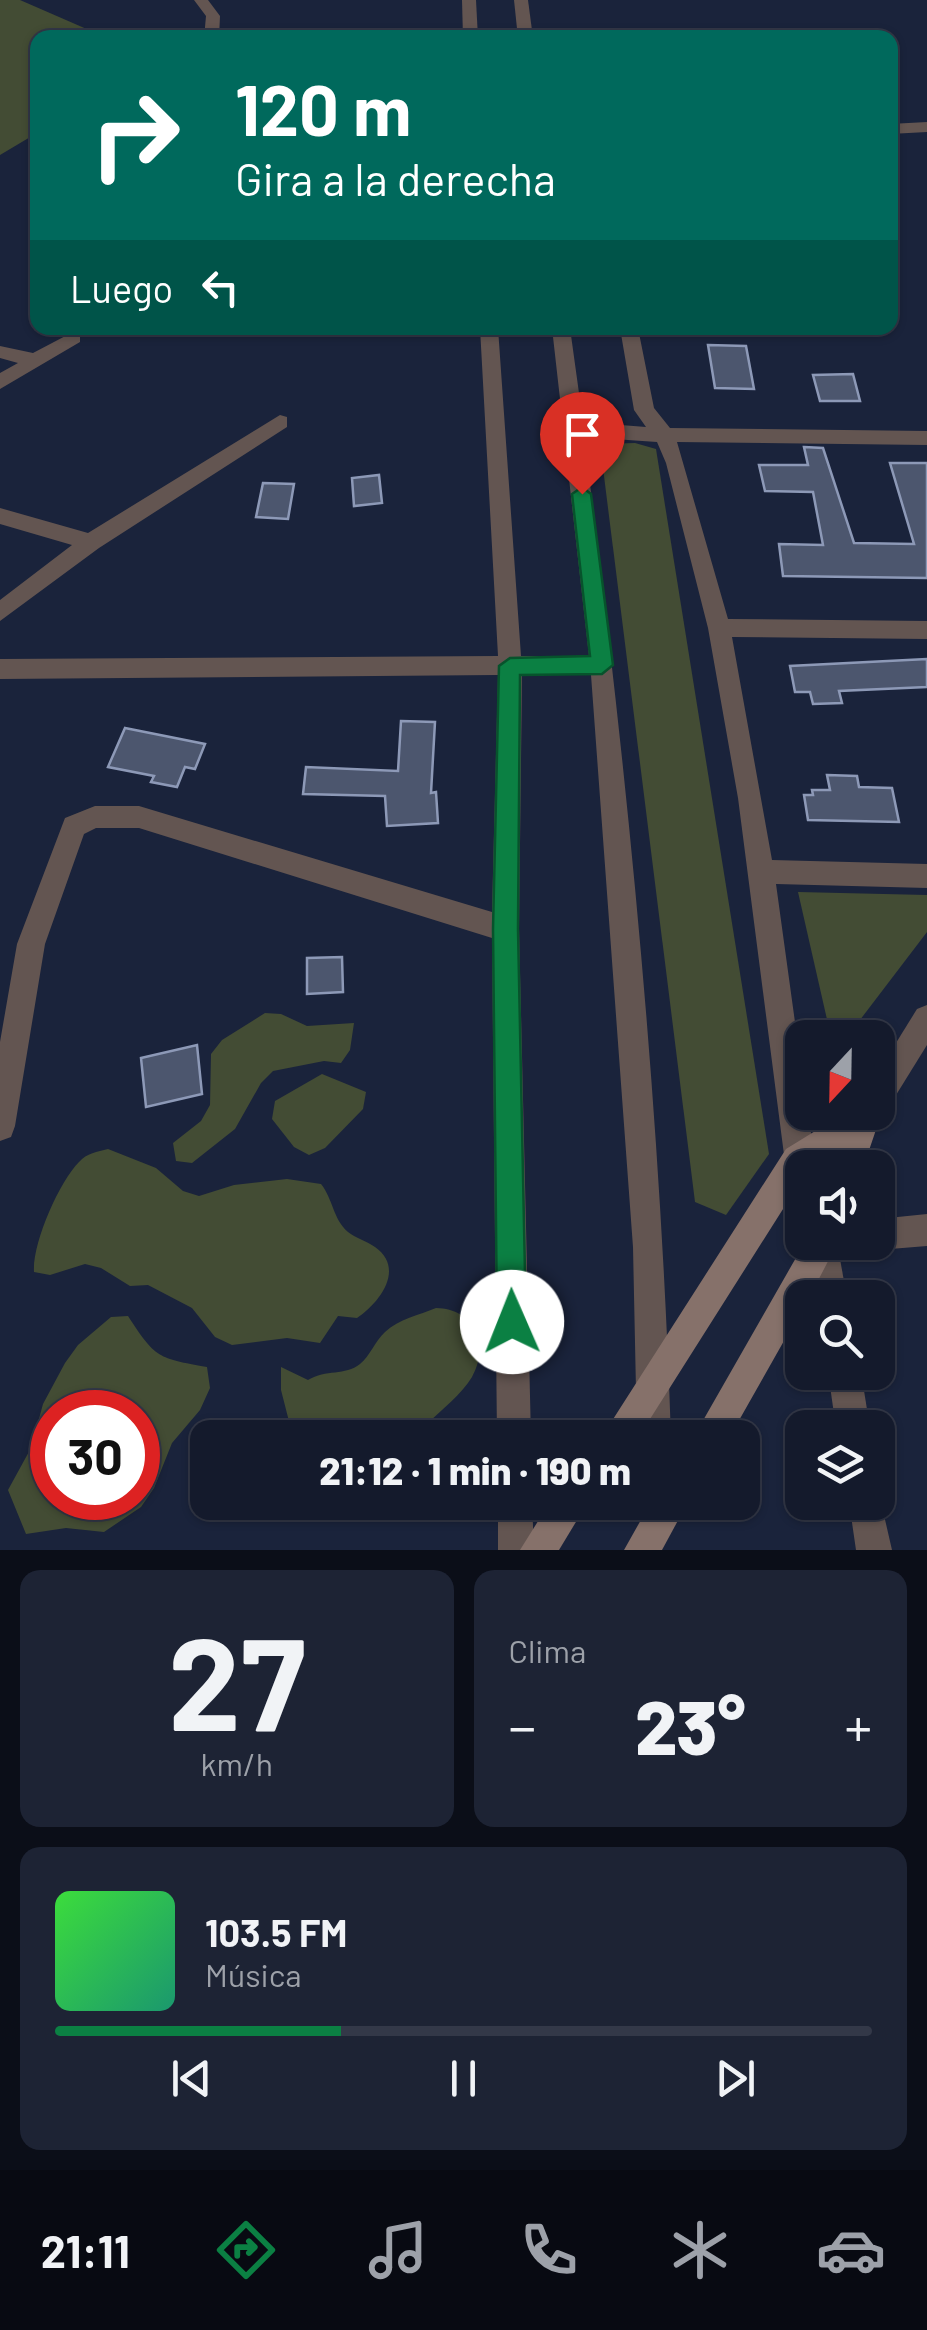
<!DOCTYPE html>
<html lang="es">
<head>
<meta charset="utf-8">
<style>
  :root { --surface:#141a2c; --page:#1d2334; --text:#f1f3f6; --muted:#9da1a9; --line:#333848; --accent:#0b8043 }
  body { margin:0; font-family:Barlow,sans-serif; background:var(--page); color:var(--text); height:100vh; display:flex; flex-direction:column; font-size:38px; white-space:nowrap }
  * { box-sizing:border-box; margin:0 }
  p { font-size:32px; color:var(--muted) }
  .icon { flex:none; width:55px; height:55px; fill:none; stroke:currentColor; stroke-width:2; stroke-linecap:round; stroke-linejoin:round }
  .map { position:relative; height:1550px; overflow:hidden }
  .drawer { display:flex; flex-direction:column; gap:20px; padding:20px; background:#0b0e18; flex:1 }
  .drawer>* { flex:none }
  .top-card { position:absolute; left:30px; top:30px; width:868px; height:305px; border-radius:20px; box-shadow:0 2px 8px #0004,0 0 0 2px var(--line); background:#00695c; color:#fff; overflow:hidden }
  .needle { width:65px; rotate:202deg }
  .fabs { position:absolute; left:785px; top:1020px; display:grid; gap:20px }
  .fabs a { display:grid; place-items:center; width:110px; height:110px; border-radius:20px; background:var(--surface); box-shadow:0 2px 8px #0004,0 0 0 2px var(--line); font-size:50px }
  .speed { position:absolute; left:30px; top:1390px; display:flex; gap:20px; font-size:50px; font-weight:700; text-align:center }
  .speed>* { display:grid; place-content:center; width:130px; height:130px; border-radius:50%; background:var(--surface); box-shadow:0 2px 8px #0004,0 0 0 2px var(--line); line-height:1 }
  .speed .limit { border:15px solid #d22; background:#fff; color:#111 }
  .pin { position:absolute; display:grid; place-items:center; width:85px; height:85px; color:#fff; margin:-102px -42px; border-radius:50% 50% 50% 0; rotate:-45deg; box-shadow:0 0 10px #0007 }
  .pin .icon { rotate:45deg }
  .me { position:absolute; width:110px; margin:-55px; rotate:359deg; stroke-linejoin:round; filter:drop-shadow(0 0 8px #0008) }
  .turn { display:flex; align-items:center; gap:35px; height:210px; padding:0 40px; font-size:45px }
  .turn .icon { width:130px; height:130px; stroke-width:2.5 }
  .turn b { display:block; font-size:70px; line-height:85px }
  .then { display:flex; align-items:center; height:95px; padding:0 40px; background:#0003; gap:20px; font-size:38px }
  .big { font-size:75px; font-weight:800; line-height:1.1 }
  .drawer .widget { flex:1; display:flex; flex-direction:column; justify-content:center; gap:15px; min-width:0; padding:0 35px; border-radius:20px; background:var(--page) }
  .drawer .dial { align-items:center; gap:0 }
  .dial b { font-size:130px; line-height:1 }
  .song { display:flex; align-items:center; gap:30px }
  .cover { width:120px; height:120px; border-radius:15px; background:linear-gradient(135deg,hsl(120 70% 55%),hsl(160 70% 35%)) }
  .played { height:10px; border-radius:5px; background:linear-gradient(90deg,var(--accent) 35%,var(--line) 35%) }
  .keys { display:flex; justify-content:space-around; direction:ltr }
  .heat { display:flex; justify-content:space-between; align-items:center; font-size:55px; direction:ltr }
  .drawer .tiles { flex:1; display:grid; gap:20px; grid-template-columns:1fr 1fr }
  .widget:last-child { grid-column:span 2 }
  .trip { position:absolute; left:190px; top:1420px; width:570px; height:100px; border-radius:20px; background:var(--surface); box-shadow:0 2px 8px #0004,0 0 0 2px var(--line); font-weight:800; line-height:100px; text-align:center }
  .tab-bar { display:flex; height:160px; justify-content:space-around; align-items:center; background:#080a12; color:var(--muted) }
  .tab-bar .icon { width:70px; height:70px }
  .tab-bar .active { color:var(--accent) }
  .tab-bar b { font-size:45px; color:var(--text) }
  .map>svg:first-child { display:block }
</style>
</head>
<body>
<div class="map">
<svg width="927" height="1550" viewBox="0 0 927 1550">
  <rect width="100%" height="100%" fill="#1a233b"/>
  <g fill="#434c34" fill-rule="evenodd">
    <polygon points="0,0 20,0 105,37 38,38 37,133 0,155"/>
    <polygon points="635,443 656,449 769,1154 726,1215 695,1202 600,444"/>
    <polygon points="798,892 927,895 927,932 847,1037 831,1037"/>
    <polygon points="265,1013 281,1014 307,1026 354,1023 350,1050 341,1063 324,1061 273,1071 261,1083 235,1129 192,1163 176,1161 173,1143 201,1121 210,1105 211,1054 222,1040"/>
    <polygon points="322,1074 366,1092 363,1109 325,1148 309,1155 294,1147 272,1119 275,1101"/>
    <path d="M108 1149 156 1168 183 1191 199 1196 234 1185 287 1179 321 1184C333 1199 333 1219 348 1232 355 1238 367 1241 375 1247 406 1269 379 1303 357 1318L338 1316 320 1343 287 1338 232 1345 215 1337 192 1308 148 1285 130 1286 101 1268 85 1264 50 1275 34 1272C32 1244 59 1182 79 1162 87 1153 97 1152 108 1149Z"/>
    <path d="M436 1308C474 1309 491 1343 472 1377 462 1394 441 1410 427 1424L406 1426 387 1420 373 1437H293L281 1390V1367L308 1380C326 1369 345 1376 360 1364 370 1356 375 1341 385 1332 399 1319 419 1315 436 1308Z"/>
    <path d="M128 1316C156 1359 158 1358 207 1367L210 1388 200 1410 172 1443 154 1488 141 1507 104 1532 66 1528 26 1534 8 1490 31 1448 43 1404 65 1363 78 1345 111 1317ZM52 1412H138V1498H52Z"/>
  </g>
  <g fill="#4c566e" stroke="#8d99b7" stroke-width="2.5">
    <polygon points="708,345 746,346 754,389 715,388"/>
    <polygon points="853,374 860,401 820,401 813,375"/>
    <polygon points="804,447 823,448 854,543 914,544 890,463 927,463 927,578 783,576 779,544 823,545 813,492 765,491 759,465 808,465"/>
    <polygon points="379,475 382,503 354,506 352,478"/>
    <polygon points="263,483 294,484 288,519 256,517"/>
    <polygon points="927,659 927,687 839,691 842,703 813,704 810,692 795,692 790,666"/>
    <polygon points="401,721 435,722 431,793 436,792 438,823 387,826 385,796 303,794 306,767 398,771"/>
    <polygon points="125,728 205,744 195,769 185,767 177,787 151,782 154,776 108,767"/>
    <polygon points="827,775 857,776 859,787 892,788 899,822 808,820 804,795 813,795 812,790 830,790"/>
    <polygon points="342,957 343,992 307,994 307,958"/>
    <polygon points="197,1045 202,1094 146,1107 141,1058"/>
  </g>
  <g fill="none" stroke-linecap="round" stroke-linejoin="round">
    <g fill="#635551" fill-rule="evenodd">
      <polygon points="194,0 208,0 220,16 219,38 204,38 206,16"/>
      <polygon points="462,0 476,0 478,38 463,38"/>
      <polygon points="514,0 528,0 533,38 518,38"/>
      <polygon points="927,122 927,132 890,134 890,124"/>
      <path d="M480 328H498L521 656H589L552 328H570L583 422 646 427 634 410 620 328H638L654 408 670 428 927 431V445L677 442 728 619 927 621V639L732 637 772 860 927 864V888L776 884 802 1073V1112H808L816 1168H802V1193L791 1189 787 1178 738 798 708 628 666 463 657 442 584 437C627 769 660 1103 671 1438H637L633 1247 591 675H522L519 929 531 1438H497L492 938 139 828H96L84 834 45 944 15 1126 11 1137 0 1141V1042L17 944 65 818 95 806H139L492 912 498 675 0 679V659L498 656Z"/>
      <polygon points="73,332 80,334 80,342 0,389 0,373 18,363 0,358 0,346 33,353"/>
      <polygon points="280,415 287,417 287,427 99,548 0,621 0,600 72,545 0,524 0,508 88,533"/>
      <polygon points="927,1005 927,1045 888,1108 878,1112 878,1072 917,1009"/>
      <polygon points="927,1214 927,1246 878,1250 867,1245 878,1242 878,1219"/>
      <polygon points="805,1242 837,1242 847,1298 815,1298"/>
      <polygon points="828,1372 861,1372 870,1428 836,1428"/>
      <polygon points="878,1489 892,1550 856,1550 849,1502 878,1502"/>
      <polygon points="498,1502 532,1502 534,1550 498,1550"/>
    </g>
    <g fill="#86716a" fill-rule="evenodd">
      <polygon points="846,1112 878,1112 880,1118 863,1168 833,1168 839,1151 813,1168 802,1168 802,1179 638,1438 601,1438 786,1149"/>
      <polygon points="805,1242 838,1242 809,1298 802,1298 802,1309 729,1438 693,1438"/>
      <polygon points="550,1502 588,1502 559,1550 520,1550"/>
      <polygon points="651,1502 688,1502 662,1550 624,1550"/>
    </g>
  </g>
  <polygon fill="#0b8043" stroke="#07532c" stroke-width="2.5" points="582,487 591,494 613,665 602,674 520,675 518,929 526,1322 522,1332 512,1337 501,1332 497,1322 493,929 499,666 510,658 590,656 572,494"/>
</svg>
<div class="fabs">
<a><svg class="needle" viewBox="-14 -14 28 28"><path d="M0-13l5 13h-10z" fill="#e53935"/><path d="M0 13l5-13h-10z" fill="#9da1a9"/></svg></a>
<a><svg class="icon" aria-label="sound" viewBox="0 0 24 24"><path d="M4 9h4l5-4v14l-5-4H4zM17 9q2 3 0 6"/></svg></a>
<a><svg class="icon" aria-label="search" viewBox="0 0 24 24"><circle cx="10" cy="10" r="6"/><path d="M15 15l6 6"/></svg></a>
<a><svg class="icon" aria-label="layers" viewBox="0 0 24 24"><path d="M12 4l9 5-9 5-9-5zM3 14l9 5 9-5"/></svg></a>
</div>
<div class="speed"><div class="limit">30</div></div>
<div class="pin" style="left:582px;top:494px;background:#d93025"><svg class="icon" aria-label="arrive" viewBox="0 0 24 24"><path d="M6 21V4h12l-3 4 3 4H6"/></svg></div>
<svg class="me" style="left:512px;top:1322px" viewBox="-20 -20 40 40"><circle r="19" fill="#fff"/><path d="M0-13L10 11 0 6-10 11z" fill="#0b8043"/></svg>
<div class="trip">21:12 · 1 min · 190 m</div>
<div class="top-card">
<div class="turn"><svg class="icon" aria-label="right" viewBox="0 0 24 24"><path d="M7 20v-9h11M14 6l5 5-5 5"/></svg><div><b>120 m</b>Gira a la derecha</div></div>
<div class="then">Luego<svg class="icon" aria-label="left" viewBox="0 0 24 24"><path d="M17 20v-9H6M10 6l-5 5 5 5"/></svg></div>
</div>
</div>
<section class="drawer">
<div class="tiles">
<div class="widget dial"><b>27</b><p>km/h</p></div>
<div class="widget"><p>Clima</p>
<div class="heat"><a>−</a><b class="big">23°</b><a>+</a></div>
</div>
<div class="widget">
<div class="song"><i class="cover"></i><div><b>103.5 FM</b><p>Música</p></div></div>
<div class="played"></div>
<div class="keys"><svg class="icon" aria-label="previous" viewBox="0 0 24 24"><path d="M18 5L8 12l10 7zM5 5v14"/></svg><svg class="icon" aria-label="pause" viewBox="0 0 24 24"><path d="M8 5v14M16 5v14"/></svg><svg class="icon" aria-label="next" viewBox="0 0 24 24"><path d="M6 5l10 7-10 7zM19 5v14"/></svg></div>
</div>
</div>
</section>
<nav class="tab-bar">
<b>21:11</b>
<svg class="icon active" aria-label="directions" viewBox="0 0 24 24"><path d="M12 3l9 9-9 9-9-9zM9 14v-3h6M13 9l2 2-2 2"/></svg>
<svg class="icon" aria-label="music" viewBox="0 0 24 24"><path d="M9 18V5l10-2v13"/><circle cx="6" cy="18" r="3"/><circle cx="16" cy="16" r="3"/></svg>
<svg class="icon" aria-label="phone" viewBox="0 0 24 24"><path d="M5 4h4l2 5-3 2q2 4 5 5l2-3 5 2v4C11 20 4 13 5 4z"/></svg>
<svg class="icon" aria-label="climate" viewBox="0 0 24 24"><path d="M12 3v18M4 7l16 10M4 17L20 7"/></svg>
<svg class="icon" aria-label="car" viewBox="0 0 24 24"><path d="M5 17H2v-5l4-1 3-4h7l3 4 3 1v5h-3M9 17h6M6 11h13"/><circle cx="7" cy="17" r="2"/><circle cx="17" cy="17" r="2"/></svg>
</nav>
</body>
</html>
